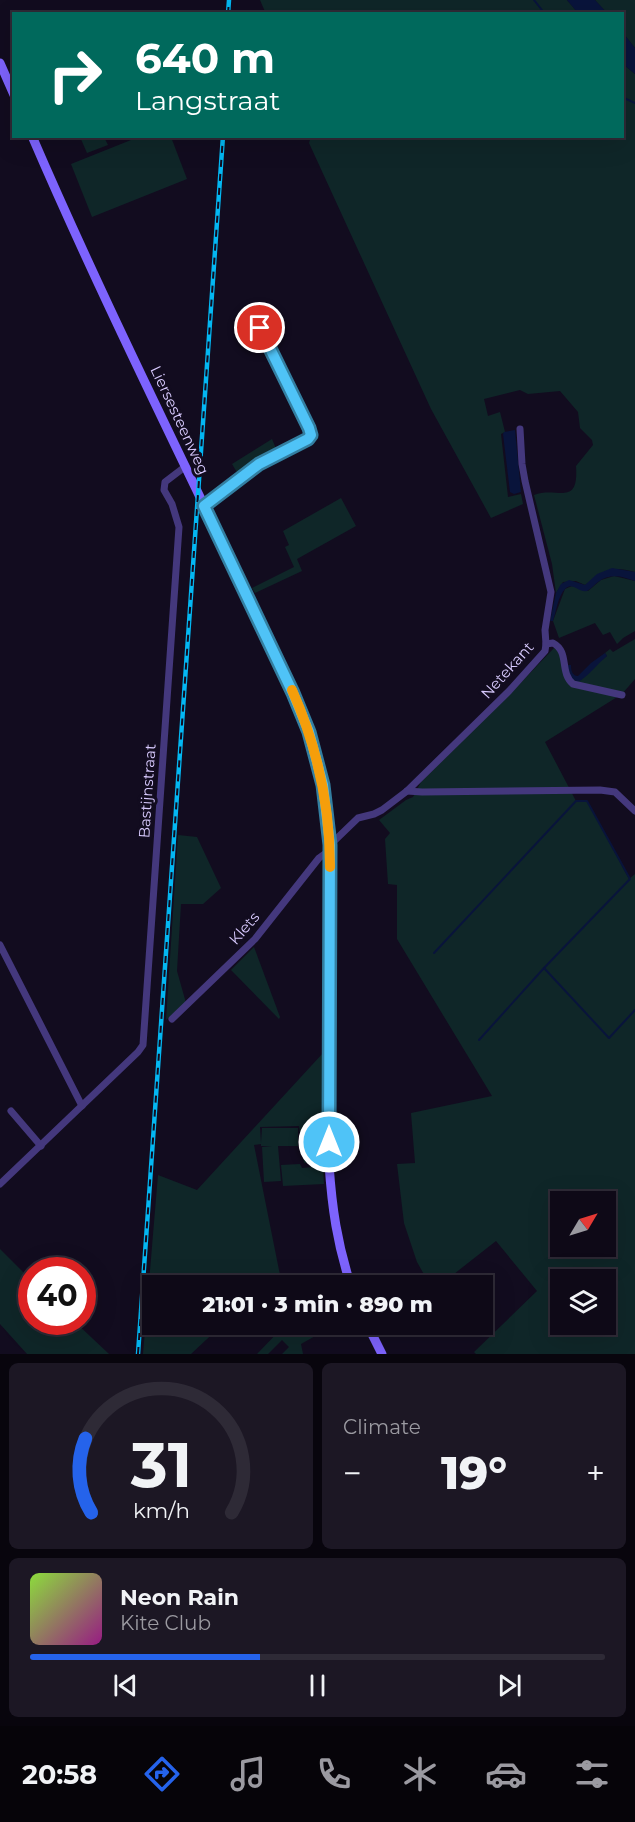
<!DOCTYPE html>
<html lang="en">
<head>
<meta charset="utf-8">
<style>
  :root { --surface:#0e0917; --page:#1c1724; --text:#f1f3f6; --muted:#9b9aa1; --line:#2e2a36; --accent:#2563eb }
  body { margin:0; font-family:Montserrat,sans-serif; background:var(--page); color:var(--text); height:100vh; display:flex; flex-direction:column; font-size:22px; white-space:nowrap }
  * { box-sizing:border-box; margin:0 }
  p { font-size:20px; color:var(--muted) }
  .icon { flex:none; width:33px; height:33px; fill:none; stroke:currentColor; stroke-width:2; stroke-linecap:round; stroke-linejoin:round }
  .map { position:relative; height:1354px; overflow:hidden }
  .panel { display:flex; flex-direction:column; gap:9px; padding:9px; background:#08050d; flex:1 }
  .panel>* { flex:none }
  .guide { position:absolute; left:12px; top:12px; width:612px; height:126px; border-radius:0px; box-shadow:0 6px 24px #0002,0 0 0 2px var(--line); background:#00695c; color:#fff; overflow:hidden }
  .needle { width:39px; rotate:52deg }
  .controls { position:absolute; left:550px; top:1191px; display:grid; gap:12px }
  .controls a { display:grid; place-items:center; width:66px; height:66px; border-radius:0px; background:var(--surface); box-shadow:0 6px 24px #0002,0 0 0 2px var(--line); font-size:30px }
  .speed { position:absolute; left:18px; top:1257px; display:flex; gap:12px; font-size:30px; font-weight:700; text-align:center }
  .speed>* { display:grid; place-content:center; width:78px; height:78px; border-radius:50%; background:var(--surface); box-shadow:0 6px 24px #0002,0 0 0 2px var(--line); line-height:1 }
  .speed .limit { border:9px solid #d22; background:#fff; color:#111 }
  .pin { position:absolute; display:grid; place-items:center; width:51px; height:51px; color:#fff; margin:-26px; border:3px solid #fff; border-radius:50%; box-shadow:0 2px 6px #0007 }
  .me { position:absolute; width:66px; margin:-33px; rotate:0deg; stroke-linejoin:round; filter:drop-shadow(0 0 4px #0008) }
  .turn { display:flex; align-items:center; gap:21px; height:126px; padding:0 24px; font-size:27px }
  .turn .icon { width:78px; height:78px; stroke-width:2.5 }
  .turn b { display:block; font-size:42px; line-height:51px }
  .big { font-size:45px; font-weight:800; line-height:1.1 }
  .panel .widget { flex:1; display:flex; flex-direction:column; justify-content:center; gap:9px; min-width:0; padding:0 21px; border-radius:9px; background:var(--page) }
  .panel .dial { align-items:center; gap:0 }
  .dial svg { height:156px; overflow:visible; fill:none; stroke:var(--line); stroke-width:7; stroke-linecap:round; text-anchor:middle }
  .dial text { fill:var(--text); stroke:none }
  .song { display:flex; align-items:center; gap:18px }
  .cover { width:72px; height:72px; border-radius:9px; background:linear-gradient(135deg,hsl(90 70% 55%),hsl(310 70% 35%)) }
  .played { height:6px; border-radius:3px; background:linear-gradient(90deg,var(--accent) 40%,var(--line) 40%) }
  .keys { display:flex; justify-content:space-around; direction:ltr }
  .heat { display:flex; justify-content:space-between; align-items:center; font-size:33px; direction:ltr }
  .panel .tiles { flex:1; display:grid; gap:9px; grid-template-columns:1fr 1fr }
  .widget:last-child { grid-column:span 2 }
  .trip { position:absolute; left:142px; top:1275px; width:351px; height:60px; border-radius:0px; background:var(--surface); box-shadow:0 6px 24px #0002,0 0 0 2px var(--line); font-weight:800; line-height:60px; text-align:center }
  .menu { display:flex; height:96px; justify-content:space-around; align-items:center; background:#060409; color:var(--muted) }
  .menu .icon { width:42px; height:42px }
  .menu .on { color:var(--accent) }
  .menu b { font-size:27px; color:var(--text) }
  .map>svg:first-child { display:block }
</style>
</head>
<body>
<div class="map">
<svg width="635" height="1354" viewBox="0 0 635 1354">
  <rect width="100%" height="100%" fill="#120c1f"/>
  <g fill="#0f2628" fill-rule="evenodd">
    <polygon points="260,0 567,0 578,13 266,14"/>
    <polygon points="595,0 635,0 635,48 623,33 622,14 607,13"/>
    <path d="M623 64 635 74V572C610 565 605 570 585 585L576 581 563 582 556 593 552 564 534 495C557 486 579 508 576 466L593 445 592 440 580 428 578 412 560 391 528 394 520 390 484 399 488 416 500 412 505 432 501 434 508 497 521 494 523 504 491 518 431 409 309 143 311 136H622Z"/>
    <polygon points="141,136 171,137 187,179 92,217 71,164"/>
    <polygon points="80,137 104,137 108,145 87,153"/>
    <polygon points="272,439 277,451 238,474 232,464"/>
    <polygon points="341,498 356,526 297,559 302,571 255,593 252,588 294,567 285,547 289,545 283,531"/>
    <polygon points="614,576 635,581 635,631 623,638 617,644 610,632 603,635 595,623 559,638 553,621 565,589 572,586 588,591 601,580"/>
    <path d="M635 639V679L622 694 545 742 576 801H587L629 879 635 874V1354H476L474 1352 537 1291 496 1241 440 1285H430L417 1262 404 1223 397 1164 415 1163 411 1113 492 1096 397 939V885L388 884 385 839 390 833 379 820 406 800 413 797 421 782 512 692 554 648 558 650 575 681 607 656 605 653 610 649 613 652ZM561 1202H606V1246H561ZM561 1280H606V1324H561Z"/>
    <polygon points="178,835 197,837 221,888 203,904 181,904 177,971 186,1003 166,1020"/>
    <polygon points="254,947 280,1017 279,1019 231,970"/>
    <polygon points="323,1053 324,1161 304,1163 299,1126 260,1127 261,1143 262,1128 298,1128 298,1146 278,1146 281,1181 264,1182 262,1147 272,1146 261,1146 261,1144 254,1145 282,1285 153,1286 153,1324 222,1325 191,1354 143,1354 158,1175 197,1190"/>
    <polygon points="300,1164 302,1168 323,1166 324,1184 283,1186 281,1165"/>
    <polygon points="0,1249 31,1280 32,1322 75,1322 109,1354 27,1354 0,1324"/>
    <polygon points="281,1325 312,1325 317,1335 301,1344 303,1354 282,1354 289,1347 282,1340 268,1354 257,1354 283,1327"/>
  </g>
  <g fill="#09143b">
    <polygon points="567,0 595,0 607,13 578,13"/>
    <polygon points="623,33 635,48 635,74 623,64"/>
    <polygon points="515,430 521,492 514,494 510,492 503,434 504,432"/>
    <path d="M612 568 635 572V581C622 576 610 573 598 582 595 584 591 589 587 591 579 593 572 581 565 589 558 596 556 612 553 621H550L556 593 561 584 569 580 585 585 597 574Z"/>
    <path d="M605 653 607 656C597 664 589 676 578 682L571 678 567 665H571C571 670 572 676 578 676L591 663Z"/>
  </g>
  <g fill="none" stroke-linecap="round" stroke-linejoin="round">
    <g stroke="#09143b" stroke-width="2">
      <polyline points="534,0 545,14"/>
      <polyline points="622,97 635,103"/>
      <polyline points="434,953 576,801 587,801 630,879 544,968 479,1040"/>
      <polyline points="544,968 609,1038 635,1010"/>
    </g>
    <g stroke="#44387d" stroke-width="7">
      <polyline points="204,506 259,463 307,439 311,435 309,428 260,328"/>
      <path d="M546 644 553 643C570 652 559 672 573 684L622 695"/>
      <polyline points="407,791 422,792 600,790 615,792 635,811"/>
      <polyline points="330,845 358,818 374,814 382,810 407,791 509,691 545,651 546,644 545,630 551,592 525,481 522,464 520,429"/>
      <polyline points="0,945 82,1106"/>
      <polyline points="172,1019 255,939 319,858 330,850"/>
      <polyline points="11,1111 41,1146"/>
      <polyline points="0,1184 138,1052 143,1045 179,527 172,504 164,490 165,482 186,466"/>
    </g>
    <g stroke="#7d63fd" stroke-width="9">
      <polyline points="0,63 14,95"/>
      <path d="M32 136C113 324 207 507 293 693L315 751 323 785 330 845 329 1164C332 1208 337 1243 351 1286"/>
      <polyline points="367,1324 382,1354"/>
    </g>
    <defs>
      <g id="rail">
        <polyline points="228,14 229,0"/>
        <polyline points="138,1354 223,136"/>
      </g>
    </defs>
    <use href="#rail" stroke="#03b7f2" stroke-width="4.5"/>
    <use href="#rail" stroke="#120c1f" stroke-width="2" stroke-dasharray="7" stroke-linecap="butt"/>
  </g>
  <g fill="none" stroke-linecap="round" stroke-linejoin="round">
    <defs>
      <polyline id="route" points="260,328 309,428 311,435 308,439 259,464 204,506 293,693 309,732 323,785 330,845 329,1142"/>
    </defs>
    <use href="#route" stroke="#337fa1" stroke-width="15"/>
    <use href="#route" stroke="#4fc3f7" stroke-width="10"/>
    <path stroke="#f59e0b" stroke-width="10" d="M292 690C317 746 330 806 330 867"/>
  </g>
  <g text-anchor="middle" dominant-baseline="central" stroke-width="6" stroke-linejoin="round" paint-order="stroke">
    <g font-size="15" fill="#d8cafe" stroke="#120c1f">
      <text transform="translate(180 420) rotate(65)">Liersesteenweg</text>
      <text transform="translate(507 670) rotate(-48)">Netekant</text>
      <text transform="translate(147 791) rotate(-86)">Bastijnstraat</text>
      <text transform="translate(244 928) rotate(-49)">Klets</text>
    </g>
  </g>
</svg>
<div class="controls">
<a><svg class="needle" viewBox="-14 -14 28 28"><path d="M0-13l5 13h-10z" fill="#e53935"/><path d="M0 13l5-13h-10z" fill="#9b9aa1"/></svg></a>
<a><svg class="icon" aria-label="layers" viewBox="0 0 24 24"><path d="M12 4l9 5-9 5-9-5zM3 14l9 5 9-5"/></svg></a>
</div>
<div class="speed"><div class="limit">40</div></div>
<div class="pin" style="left:260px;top:328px;background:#d93025"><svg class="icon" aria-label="arrive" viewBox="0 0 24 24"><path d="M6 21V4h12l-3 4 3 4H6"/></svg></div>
<svg class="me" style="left:329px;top:1142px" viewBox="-20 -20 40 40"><circle r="17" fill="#4fc3f7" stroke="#fff" stroke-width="3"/><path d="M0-11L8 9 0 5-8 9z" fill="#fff"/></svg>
<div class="trip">21:01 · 3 min · 890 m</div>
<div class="guide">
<div class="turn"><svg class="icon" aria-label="right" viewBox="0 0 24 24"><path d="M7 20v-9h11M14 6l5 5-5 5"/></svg><div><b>640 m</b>Langstraat</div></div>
</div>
</div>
<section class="panel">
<div class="tiles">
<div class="widget dial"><svg viewBox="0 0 100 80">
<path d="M14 69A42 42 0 1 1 86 69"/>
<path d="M14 69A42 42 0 0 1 11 31" stroke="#2563eb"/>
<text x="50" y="56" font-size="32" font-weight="700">31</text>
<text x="50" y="72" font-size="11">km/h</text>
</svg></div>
<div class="widget"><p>Climate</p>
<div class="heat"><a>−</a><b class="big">19°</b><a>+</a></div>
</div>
<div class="widget">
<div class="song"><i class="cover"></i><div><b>Neon Rain</b><p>Kite Club</p></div></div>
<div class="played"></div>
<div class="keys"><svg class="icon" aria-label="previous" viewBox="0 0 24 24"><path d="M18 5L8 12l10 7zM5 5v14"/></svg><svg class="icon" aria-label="pause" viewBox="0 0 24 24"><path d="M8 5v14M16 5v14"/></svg><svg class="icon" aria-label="next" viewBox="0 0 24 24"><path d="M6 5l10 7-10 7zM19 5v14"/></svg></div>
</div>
</div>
</section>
<nav class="menu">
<b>20:58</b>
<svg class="icon on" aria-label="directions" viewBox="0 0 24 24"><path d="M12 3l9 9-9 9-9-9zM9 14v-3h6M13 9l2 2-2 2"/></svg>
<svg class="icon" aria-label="music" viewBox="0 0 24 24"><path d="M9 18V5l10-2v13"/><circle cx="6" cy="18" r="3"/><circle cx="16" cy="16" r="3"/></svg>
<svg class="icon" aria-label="phone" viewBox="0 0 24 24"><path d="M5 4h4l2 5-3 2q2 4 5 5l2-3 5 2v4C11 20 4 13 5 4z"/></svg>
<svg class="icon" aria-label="climate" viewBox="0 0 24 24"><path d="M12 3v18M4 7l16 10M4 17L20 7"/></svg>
<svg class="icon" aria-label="car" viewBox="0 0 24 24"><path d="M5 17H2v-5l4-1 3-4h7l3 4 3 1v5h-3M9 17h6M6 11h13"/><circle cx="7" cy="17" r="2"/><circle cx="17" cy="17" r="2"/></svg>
<svg class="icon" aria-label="filters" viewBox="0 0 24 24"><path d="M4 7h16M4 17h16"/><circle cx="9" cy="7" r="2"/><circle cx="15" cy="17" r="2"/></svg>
</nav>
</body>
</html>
